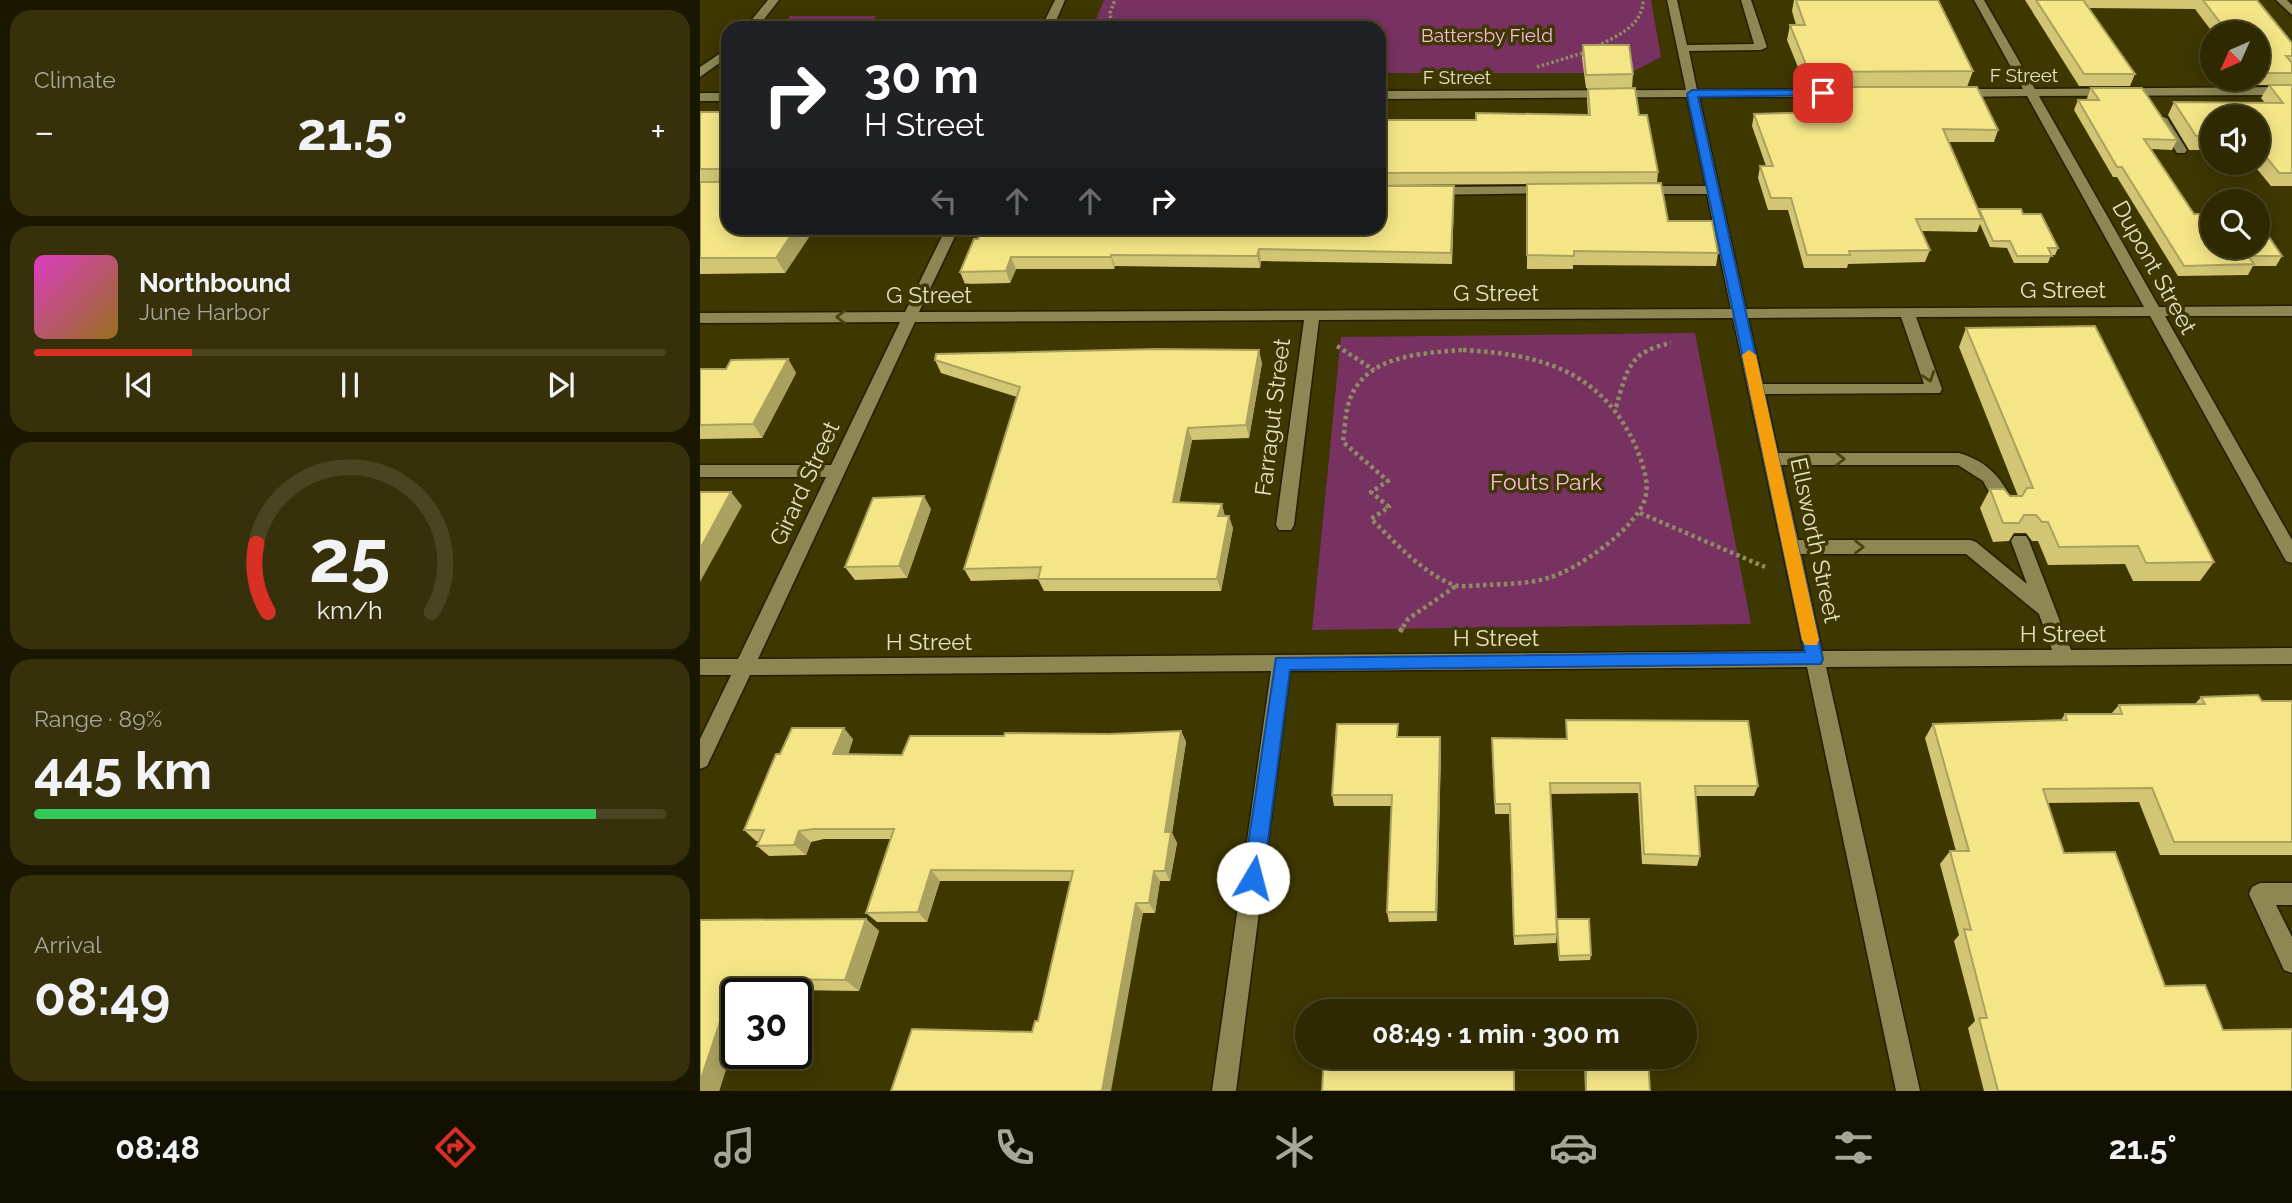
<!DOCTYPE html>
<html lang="en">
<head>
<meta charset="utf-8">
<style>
  :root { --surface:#2e2900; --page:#36310a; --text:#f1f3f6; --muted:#a7a699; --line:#494522; --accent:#d93025 }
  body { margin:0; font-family:Raleway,sans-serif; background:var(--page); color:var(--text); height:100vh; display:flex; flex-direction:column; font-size:26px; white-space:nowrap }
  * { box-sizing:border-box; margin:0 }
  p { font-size:23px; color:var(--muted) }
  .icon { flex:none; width:38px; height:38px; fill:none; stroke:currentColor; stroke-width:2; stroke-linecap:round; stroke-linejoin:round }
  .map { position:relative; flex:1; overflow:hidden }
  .drawer { display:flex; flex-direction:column; gap:10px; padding:10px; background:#191700; width:700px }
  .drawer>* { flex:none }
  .guide { position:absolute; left:21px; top:21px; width:665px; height:214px; border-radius:21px; box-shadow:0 4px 18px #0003,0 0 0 2px var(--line); background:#202124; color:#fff; overflow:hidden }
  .needle { width:46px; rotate:225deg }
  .fabs { position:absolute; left:1500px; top:21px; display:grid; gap:14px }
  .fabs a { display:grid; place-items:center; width:70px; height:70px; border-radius:50%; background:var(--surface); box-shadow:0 4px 18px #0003,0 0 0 2px var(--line); font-size:35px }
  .speed { position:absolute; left:21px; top:978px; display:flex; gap:14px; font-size:35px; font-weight:700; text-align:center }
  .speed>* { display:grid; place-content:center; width:91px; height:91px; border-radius:50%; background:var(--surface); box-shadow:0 4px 18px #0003,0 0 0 2px var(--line); line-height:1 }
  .speed .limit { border:4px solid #111; border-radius:10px; background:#fff; color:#111 }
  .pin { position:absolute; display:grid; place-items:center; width:60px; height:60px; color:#fff; margin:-30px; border-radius:14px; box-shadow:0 4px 10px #0006 }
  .me { position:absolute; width:77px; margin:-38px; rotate:8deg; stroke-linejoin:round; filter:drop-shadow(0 0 5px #0008) }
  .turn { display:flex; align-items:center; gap:24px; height:147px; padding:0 28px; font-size:32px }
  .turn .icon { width:91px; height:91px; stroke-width:2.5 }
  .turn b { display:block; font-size:49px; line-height:60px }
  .lanes { display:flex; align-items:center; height:66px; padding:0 28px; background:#0003; justify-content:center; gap:35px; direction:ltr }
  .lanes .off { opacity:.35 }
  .big { font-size:52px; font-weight:700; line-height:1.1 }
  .drawer .tile { flex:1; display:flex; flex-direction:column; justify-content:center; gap:10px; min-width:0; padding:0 24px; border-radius:21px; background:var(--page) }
  .drawer .dial { align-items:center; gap:0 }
  .dial svg { height:182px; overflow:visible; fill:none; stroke:var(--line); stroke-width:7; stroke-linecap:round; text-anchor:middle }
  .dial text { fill:var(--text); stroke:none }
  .song { display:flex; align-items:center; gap:21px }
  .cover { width:84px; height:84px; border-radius:10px; background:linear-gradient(135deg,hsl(310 70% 55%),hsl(40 70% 35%)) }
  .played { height:7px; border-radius:4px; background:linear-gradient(90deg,var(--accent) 25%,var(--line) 25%) }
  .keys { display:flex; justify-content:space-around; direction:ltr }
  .heat { display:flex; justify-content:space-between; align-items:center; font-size:38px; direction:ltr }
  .charge { height:10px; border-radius:5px; background:linear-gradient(90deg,#34c759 89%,var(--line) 0) }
  .trip { position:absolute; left:595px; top:999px; width:402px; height:70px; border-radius:35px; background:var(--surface); box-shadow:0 4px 18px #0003,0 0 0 2px var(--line); font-weight:700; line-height:70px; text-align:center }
  .dock { display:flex; height:112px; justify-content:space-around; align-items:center; background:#121000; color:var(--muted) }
  .dock .icon { width:49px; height:49px }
  .dock .on { color:var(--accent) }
  .dock b { font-size:32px; color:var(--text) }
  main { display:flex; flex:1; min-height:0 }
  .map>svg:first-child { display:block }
</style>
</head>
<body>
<main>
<section class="drawer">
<div class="tile"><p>Climate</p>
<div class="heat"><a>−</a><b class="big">21.5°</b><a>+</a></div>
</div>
<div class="tile">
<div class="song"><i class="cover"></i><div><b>Northbound</b><p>June Harbor</p></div></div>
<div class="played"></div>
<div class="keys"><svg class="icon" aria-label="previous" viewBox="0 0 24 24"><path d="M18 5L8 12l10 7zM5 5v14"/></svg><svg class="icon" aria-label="pause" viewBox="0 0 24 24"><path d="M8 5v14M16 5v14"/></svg><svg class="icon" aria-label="next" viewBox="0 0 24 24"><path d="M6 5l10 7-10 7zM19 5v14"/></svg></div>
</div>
<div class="tile dial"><svg viewBox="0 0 100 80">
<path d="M14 69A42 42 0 1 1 86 69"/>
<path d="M14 69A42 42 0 0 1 9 39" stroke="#d93025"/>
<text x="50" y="56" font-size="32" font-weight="700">25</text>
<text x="50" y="72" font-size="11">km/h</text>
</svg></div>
<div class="tile"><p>Range · 89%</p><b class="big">445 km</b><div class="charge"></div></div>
<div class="tile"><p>Arrival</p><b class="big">08:49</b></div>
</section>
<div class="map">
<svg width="1592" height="1091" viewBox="0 0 1592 1091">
  <rect width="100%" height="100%" fill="#3e3700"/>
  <g fill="#783262">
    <polygon points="404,0 951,0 961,57 930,73 679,73 679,28 392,28"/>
    <polygon points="90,16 176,16 167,28 81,28"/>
    <polygon points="995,333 1051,624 612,630 641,337"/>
  </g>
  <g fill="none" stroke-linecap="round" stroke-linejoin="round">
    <defs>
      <g id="minor">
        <polygon points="68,0 79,0 57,28 45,28"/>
        <polygon points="355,0 365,0 353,28 341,28"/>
        <path d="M967 0H977L987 45 1054 44 1041 0H1051L1067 47 1061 50 989 51 997 90 1134 89 1140 93 1134 97H999L1046 309 1444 307 1327 96 1256 97 1250 93 1256 89H1323L1274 0H1284L1335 89 1592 87V95L1339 96 1459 307 1592 306V316H1465L1592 540V563L1586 561 1450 316 1216 317 1242 389 1240 393 1065 394 1078 453H1259C1289 462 1303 479 1315 507L1312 512H1300L1283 481 1258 465H1081L1098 540H1270L1276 542 1327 584 1311 541 1314 536H1326L1329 541 1371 650 1592 648V664L1126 667 1220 1091H1196L1107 667 590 671 536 1091H512L571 671 50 675 7 766 0 769V739L31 675H0V659H38L126 477H0V465H131L200 322 0 323V313L205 312 246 228H259L219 312 1031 309 1007 194H940L933 190 940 186H1006L987 97 679 99V91L986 90ZM1201 317 1224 384H1063L1048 318ZM1033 318 1104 651 58 659 215 322 604 320 576 525 579 530H591L594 525 619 320ZM1101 554H1266L1339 614 1352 650 1122 651Z"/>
        <polygon points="1576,0 1587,0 1592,5 1592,15"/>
        <polygon points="28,48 28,57 0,77 0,67"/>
        <rect x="0" y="93" width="28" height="8"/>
        <polygon points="1463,117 1467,118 1487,150 1485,153 1477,153 1475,150 1457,121"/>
        <polygon points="849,186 856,190 854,193 730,195 723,191 730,187"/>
        <polygon points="1560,883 1592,883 1592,905 1576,905 1592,937 1592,973 1584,970 1549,894 1552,887"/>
      </g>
    </defs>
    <use href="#minor" stroke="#221e04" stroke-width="3"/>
    <g stroke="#908b62" stroke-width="3.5" stroke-dasharray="2.5 2.5" stroke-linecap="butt">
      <polyline points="412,28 410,13 415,0"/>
      <path d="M897 46C917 36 943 26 943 0"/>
      <polyline points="837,67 886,52"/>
    </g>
    <g stroke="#908b62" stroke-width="4.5" stroke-dasharray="3.5 3.5" stroke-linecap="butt">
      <polyline points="637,346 674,370"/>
      <path d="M763 350C841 354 902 371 936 447 942 462 950 482 945 499 935 529 879 569 848 578 828 584 806 584 785 585 775 585 763 588 754 585 722 573 695 542 671 519L689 507 671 492 688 481 643 442C645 428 645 412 650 399 666 355 723 353 763 350Z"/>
      <path d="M916 407C927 370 929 351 971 343"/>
      <polyline points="940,513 1065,567"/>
      <polyline points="703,627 708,619 756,586"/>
    </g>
    <polyline stroke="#908b62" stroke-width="5" stroke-dasharray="4.5 4.5" stroke-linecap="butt" points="700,632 704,625"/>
    <use href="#minor" fill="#8e8653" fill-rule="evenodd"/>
  </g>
  <g fill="#d2c674">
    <polygon points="1094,0 1238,0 1273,71 1267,87 1106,87 1087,40 1090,25 1096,25 1092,11"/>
    <polygon points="1325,0 1557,0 1592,43 1592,186 1571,186 1552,163 1558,163 1558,117 1512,117 1512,150 1489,150 1468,115 1474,102 1565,103 1561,98 1569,85 1552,85 1547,79 1558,79 1558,33 1513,33 1495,9 1388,8 1435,74 1430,86 1379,86"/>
    <polygon points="883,45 933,74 932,88 886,88 882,58"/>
    <polygon points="1113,87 1298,130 1294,142 1249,142 1279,211 1279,209 1323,214 1358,248 1355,255 1351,255 1348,263 1314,263 1307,248 1290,247 1280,224 1277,232 1222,231 1230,250 1225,262 1148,264 1147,268 1104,268 1088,210 1068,210 1058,178 1060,166 1066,166 1052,126 1054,114 1115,112 1110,99"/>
    <polygon points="1391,88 1477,140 1472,150 1451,149 1494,214 1582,256 1576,266 1553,266 1548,275 1478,276 1417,177 1413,177 1374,110 1378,100 1388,100 1387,98"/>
    <polygon points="888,89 939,115 958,172 957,183 968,221 1018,253 1016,266 873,265 873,269 827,269 827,184 679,185 679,120 776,120 888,115 887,100"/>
    <polygon points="28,112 28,228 115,228 85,273 0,274 0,114"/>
    <polygon points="754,197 752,264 561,261 560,268 415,266 414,269 316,269 310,283 265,284 260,272 278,239"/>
    <polygon points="1266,328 1514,562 1500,581 1433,581 1425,564 1348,565 1338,541 1332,541 1326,533 1314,533 1309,541 1293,542 1280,508 1290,489 1310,496 1318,496 1259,347"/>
    <polygon points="88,359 96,373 62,438 0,439 0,369 26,369"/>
    <polygon points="235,360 562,363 549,438 492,440 479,502 525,516 533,528 521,591 344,591 338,579 271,581 264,569 317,397 241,373"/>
    <polygon points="231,509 207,578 155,580 145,567"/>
    <polygon points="1501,697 1562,701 1592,701 1592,855 1460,855 1439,802 1347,803 1364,853 1465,986 1523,1030 1592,1091 1284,1091 1268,1028 1275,1021 1254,941 1259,935 1240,864 1250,851 1256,851 1225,738 1233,724 1361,720 1365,714 1411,714 1419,705 1495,704"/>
    <polygon points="866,720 1058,786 1054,796 996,796 1000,856 997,866 942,864 938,793 850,794 857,934 856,943 814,945 809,814 795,814 792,749 866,739"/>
    <polygon points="481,731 486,742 472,833 477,843 470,881 460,881 455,913 443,913 332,1032 338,1021 371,881 240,881 227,922 177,922 166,913 191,839 124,839 111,842 106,855 69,856 57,846 59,841 56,841 44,830 80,754 153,739 148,755 202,755 304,736 409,734"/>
    <polygon points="699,737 741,749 737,921 689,922 687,912 692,806 634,806 632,795"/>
    <polygon points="166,919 179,931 159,991 91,990 89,994 37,994 37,1035 19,1091 0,920"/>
    <polygon points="856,924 891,955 890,960 859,961"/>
    <polygon points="624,1057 831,1057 831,1063 814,1064"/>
    <polygon points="884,1057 948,1057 950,1091 885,1091"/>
  </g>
  <g fill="#aba15e">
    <polygon points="754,186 754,197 752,264 751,253"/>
    <polygon points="96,228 115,228 85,273 76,258"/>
    <polygon points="559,249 561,261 560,268 557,256"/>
    <polygon points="411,255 415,266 414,269 411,257"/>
    <polygon points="311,257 316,269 310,283 306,271"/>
    <polygon points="559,350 562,363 549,438 546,425"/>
    <polygon points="88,359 96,373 62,438 53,424"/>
    <polygon points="488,428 492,440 477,514 473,502"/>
    <polygon points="31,492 42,506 0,582 0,549"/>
    <polygon points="224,496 231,509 207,578 199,566"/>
    <polygon points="522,504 525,516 518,516"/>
    <polygon points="529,516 533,528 521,591 517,579"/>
    <polygon points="144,728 153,739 144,766 133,754"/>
    <polygon points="481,731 486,742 472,833 477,843 470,881 465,871 465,832"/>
    <polygon points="740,737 741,749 737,921 736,912"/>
    <polygon points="99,831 111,842 106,855 94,845"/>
    <polygon points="231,870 240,881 227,922 218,912"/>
    <polygon points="454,871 460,881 455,913 449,903"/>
    <polygon points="436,903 443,913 411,1091 402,1091"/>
    <polygon points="166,919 179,931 159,991 145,980"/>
    <polygon points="75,979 91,990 89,994 69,994"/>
    <polygon points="28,998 37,1004 37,1035 19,1091 0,1091 0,1082"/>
  </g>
  <g fill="#f4e687" stroke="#aba15e" stroke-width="2">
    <polygon points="1096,0 1238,0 1273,71 1109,72 1090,25 1105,25"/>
    <polygon points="1336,0 1383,0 1435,74 1384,74"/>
    <polygon points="1503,0 1557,0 1592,43 1592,56 1586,56 1592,63 1592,73 1558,73 1558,33 1528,33"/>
    <polygon points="883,45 929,45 933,74 886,75"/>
    <polygon points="1569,85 1592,85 1592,173 1579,173 1558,147 1558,117 1512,117 1512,136 1496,136 1474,102 1583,103"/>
    <polygon points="1113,87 1277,87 1298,130 1243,129 1282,219 1216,219 1230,250 1149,251 1150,255 1107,255 1091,198 1071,198 1060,166 1073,166 1054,114 1123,112"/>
    <polygon points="935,88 939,115 947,115 958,172 679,173 679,120 776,120 776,113 890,115 888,89"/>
    <polygon points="1391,88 1442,88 1477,140 1444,139 1494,214 1512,214 1512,247 1558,247 1558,221 1582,256 1548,256 1554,264 1484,266 1422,167 1417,167 1378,100 1399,100"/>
    <polygon points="1,112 28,112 28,228 96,228 76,258 0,258 0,182 19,182 21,172 19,169 0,169 0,114"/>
    <polygon points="961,183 968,221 1012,221 1018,253 874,251 874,256 827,255 827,184"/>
    <polygon points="679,186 754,186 751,253 559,249 557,256 411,255 411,257 311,257 306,271 260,272 274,239 278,239 284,228 679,228"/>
    <polygon points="1279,209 1321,209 1323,214 1341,214 1358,248 1348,248 1352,256 1317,256 1310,241 1293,241"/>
    <polygon points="1395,326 1514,562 1446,563 1438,546 1359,547 1348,522 1342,522 1336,515 1324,515 1319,523 1303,523 1290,489 1304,489 1310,496 1322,496 1327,488 1333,488 1266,328"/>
    <polygon points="457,349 559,350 546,425 488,428 473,502 522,504 518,516 529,516 517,579 338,579 341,567 264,569 320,387 235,360 236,354"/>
    <polygon points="88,359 53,424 0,425 0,369 26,369 31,360"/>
    <polygon points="0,492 31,492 0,549"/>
    <polygon points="224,496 199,566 145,567 173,498"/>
    <polygon points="1558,695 1562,701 1592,701 1592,842 1474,842 1452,788 1343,789 1364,853 1415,852 1465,986 1505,985 1523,1030 1592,1029 1592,1091 1298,1091 1279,1018 1287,1018 1264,929 1271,930 1250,851 1269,851 1233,724 1367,720 1365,714 1422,714 1419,705 1505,704 1501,697"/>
    <polygon points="866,720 1048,721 1058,786 995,786 1000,856 944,854 940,783 850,783 857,934 814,936 810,804 795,804 792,738 867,739"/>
    <polygon points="637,724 698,724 697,737 740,737 736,912 687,912 692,795 632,795"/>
    <polygon points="92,728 144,728 133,754 202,755 210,736 304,736 305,733 409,734 481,731 465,832 471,832 465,871 454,871 449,903 436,903 402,1091 191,1091 212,1029 332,1032 335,1021 338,1021 373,871 231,870 218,912 166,913 194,829 113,829 99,831 94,845 57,846 64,830 44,830 76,754 80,754"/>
    <polygon points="166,919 145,980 75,979 69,994 37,994 37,998 28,998 0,1082 0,920"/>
    <polygon points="857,919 889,919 891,955 859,956"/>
    <polygon points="624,1057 814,1057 814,1091 622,1091"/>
    <polygon points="886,1057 948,1057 950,1091 886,1091"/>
  </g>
  <defs><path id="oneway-chevron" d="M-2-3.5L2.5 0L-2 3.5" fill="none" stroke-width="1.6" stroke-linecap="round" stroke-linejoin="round" transform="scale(1.75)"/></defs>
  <g stroke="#4a430c">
    <use href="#oneway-chevron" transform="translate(141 317) rotate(180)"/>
    <use href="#oneway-chevron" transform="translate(1229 377) rotate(71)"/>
    <use href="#oneway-chevron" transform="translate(1140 459)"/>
    <use href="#oneway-chevron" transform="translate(1159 547)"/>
  </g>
  <polygon fill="#1a73e8" stroke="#114b97" stroke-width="2" points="1123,90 1127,91 1127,95 998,97 1123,659 1121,664 590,670 563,878 560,884 553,887 546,884 543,878 576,658 1105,652 987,94 992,90"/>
  <polygon fill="#f59e0b" points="1049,350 1056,355 1119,640 1117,645 1105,645 1102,640 1042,355"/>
  <g text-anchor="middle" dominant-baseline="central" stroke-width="7" stroke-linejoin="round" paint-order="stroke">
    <g font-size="19" fill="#f9bae2" stroke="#3e3700">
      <text x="787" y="35">Battersby Field</text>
    </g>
    <g font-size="19" fill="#e4e0c6" stroke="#3e3700">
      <text x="1324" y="75">F Street</text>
      <text x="757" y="77">F Street</text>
    </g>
    <g font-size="23" fill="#e4e0c6" stroke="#3e3700">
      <text transform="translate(1455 267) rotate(61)">Dupont Street</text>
      <text x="1363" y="289">G Street</text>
      <text x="796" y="292">G Street</text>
      <text x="229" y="294">G Street</text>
      <text transform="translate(572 417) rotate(-83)">Farragut Street</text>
      <text transform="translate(104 483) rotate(-65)">Girard Street</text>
      <text transform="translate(1116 540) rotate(78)">Ellsworth Street</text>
      <text x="1363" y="633">H Street</text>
      <text x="796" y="637">H Street</text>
      <text x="229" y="641">H Street</text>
    </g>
    <g font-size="23" fill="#f9bae2" stroke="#3e3700">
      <text x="846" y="481">Fouts Park</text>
    </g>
  </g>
</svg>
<div class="fabs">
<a><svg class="needle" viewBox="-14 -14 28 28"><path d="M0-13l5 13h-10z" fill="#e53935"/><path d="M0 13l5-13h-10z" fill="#a7a699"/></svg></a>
<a><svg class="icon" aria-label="sound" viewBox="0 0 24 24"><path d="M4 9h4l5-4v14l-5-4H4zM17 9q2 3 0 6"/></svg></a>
<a><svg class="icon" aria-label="search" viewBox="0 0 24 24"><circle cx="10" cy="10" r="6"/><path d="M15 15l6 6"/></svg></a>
</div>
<div class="speed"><div class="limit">30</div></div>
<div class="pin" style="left:1123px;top:93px;background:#d93025"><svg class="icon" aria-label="arrive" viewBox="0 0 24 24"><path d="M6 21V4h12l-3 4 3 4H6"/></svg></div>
<svg class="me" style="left:553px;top:878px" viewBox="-20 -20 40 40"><circle r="19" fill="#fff"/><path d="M0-13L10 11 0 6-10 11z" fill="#1a73e8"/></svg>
<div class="trip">08:49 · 1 min · 300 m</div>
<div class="guide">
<div class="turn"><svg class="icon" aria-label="right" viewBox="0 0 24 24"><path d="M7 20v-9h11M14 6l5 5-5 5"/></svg><div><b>30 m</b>H Street</div></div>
<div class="lanes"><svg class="icon off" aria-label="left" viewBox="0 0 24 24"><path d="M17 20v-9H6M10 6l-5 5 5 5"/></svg><svg class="icon off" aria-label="ahead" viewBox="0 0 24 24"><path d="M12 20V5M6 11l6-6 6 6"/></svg><svg class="icon off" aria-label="ahead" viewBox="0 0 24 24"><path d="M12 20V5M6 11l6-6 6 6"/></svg><svg class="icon" aria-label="right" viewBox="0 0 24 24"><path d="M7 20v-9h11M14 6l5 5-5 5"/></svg></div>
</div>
</div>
</main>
<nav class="dock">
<b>08:48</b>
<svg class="icon on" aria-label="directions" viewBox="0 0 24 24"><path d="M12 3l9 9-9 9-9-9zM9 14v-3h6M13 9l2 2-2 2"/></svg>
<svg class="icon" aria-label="music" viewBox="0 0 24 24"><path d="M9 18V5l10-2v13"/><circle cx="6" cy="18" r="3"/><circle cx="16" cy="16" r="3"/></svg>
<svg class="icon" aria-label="phone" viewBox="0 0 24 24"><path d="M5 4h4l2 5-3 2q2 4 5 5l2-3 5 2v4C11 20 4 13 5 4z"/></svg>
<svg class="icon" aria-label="climate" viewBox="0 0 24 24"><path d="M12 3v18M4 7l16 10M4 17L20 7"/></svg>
<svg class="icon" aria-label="car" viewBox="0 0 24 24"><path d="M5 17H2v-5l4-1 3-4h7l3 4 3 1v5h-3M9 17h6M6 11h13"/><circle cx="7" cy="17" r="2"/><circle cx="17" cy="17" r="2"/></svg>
<svg class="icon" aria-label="filters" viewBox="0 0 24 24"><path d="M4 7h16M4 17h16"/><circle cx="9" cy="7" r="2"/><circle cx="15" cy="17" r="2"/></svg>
<b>21.5°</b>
</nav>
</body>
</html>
